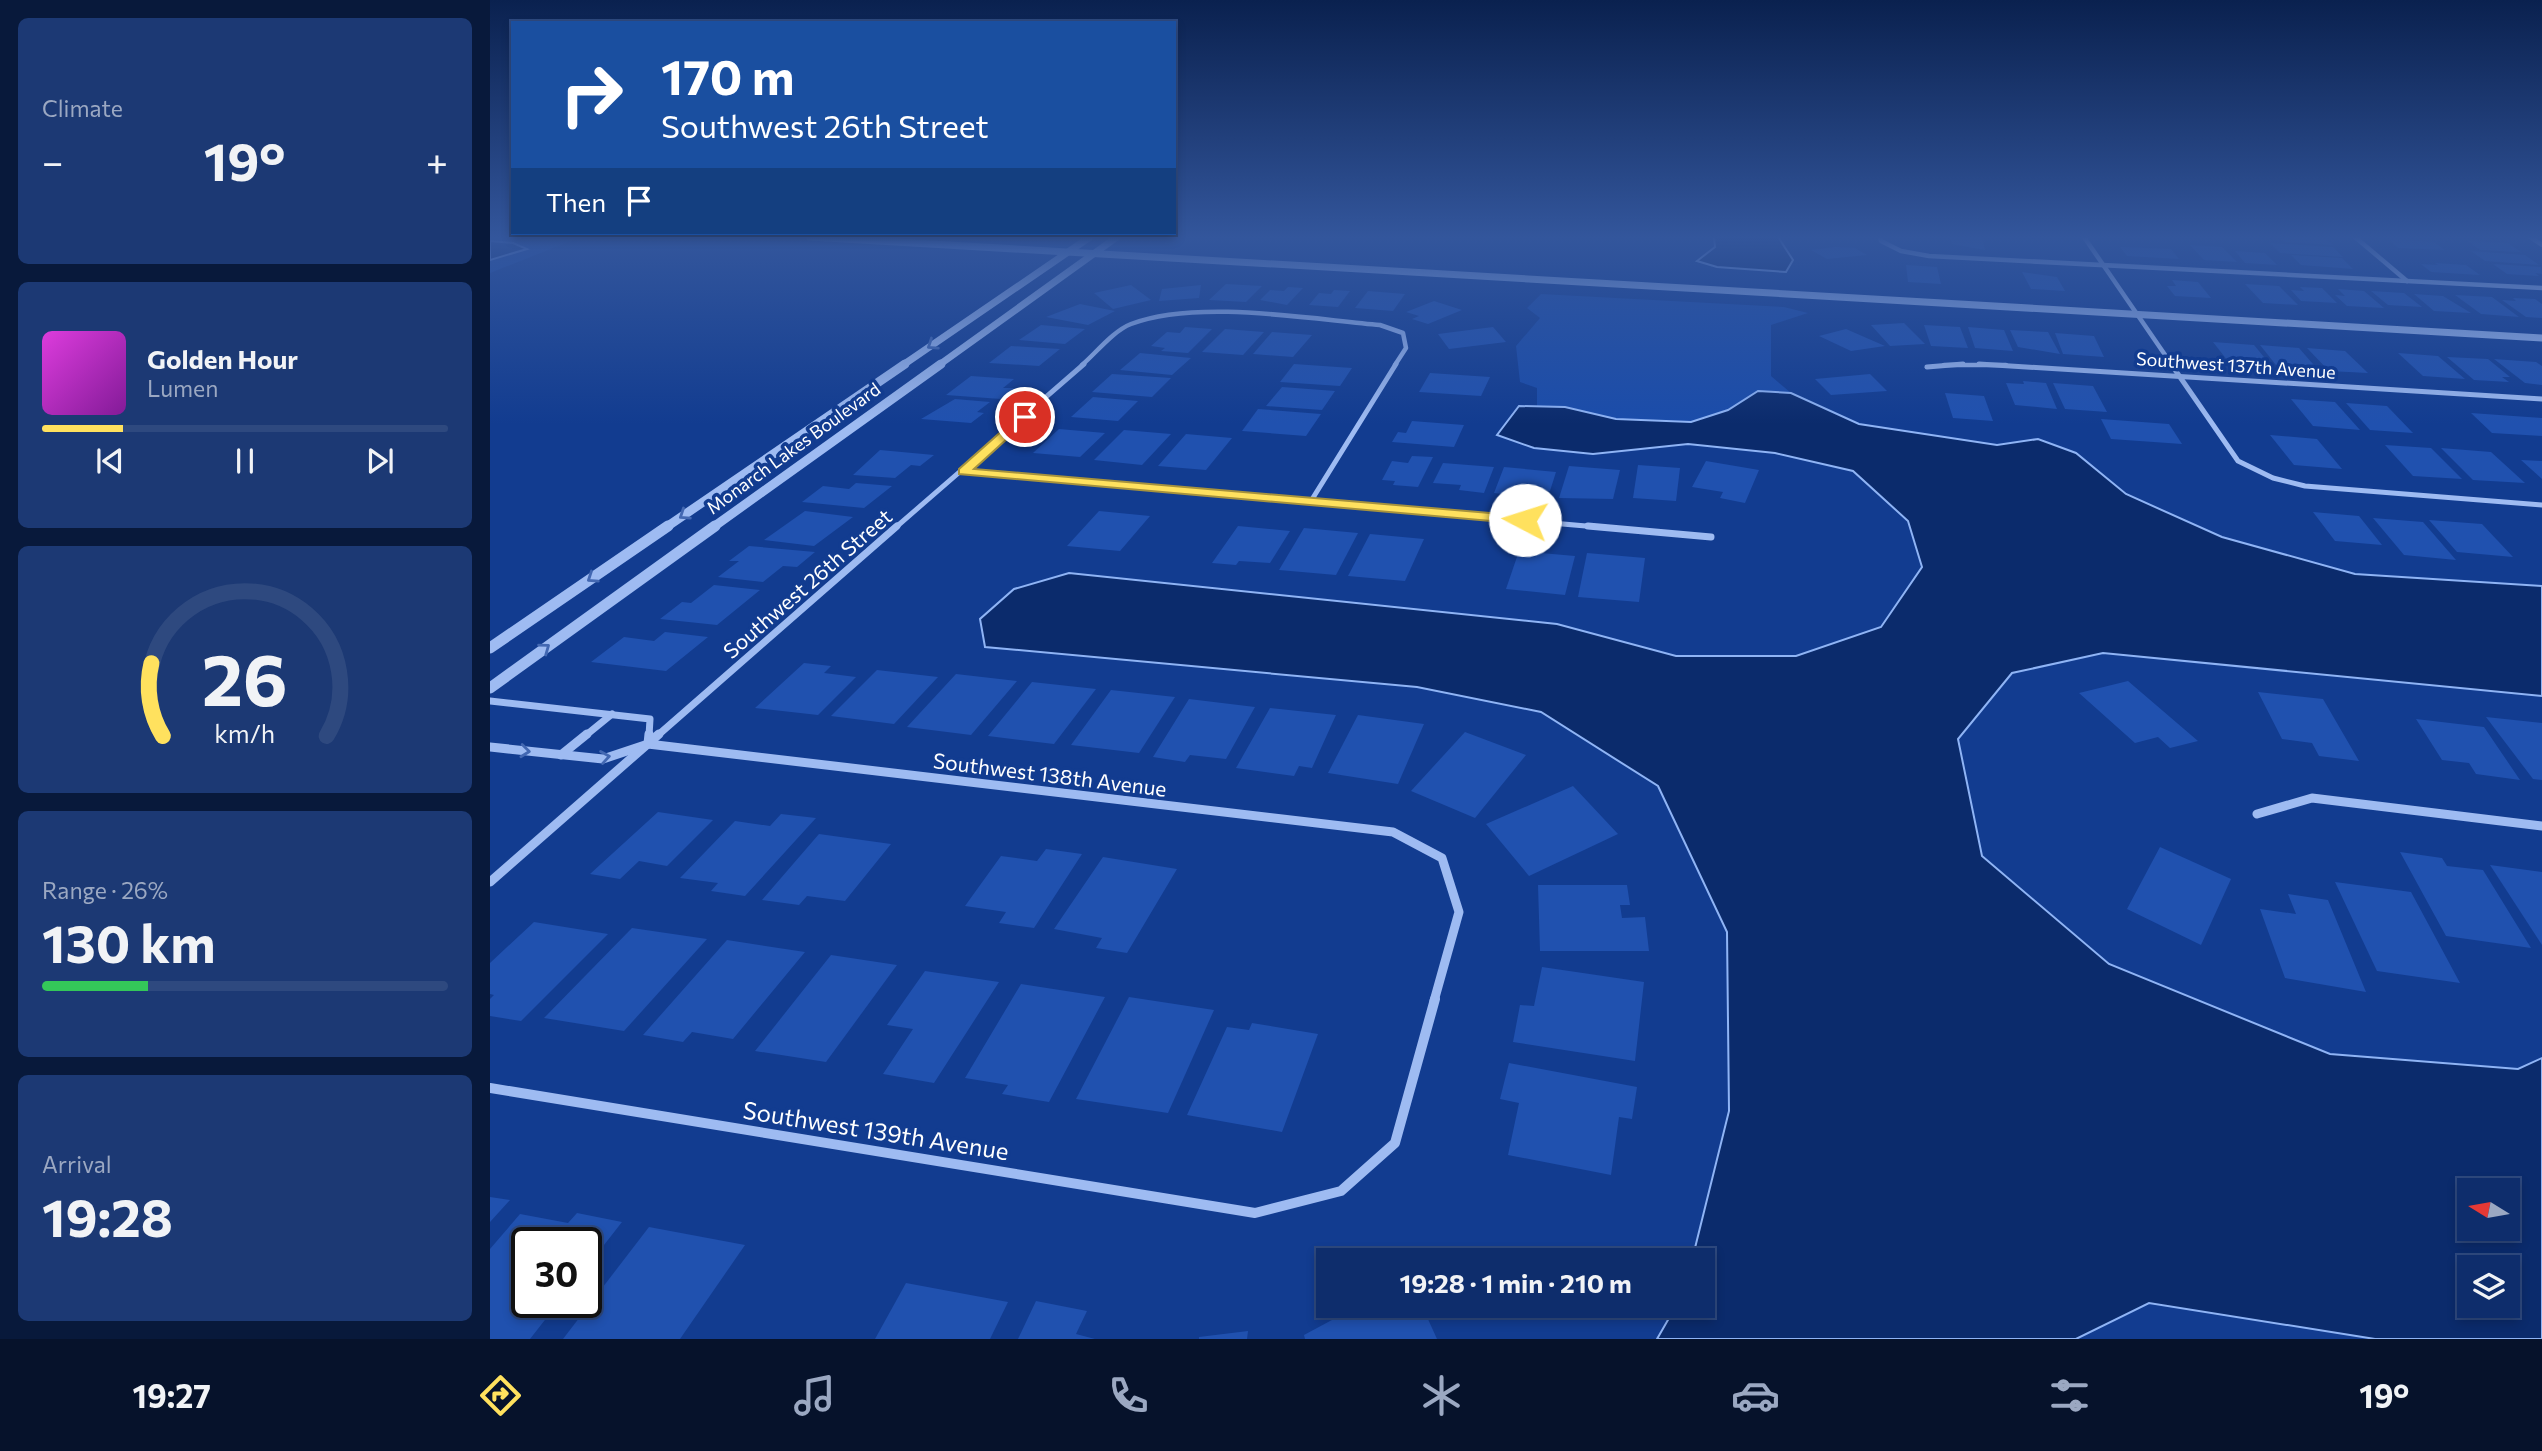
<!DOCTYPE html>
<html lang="en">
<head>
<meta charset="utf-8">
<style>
  :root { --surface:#0e2d6c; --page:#1c3974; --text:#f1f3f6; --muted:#9ba8c2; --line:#2e497f; --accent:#ffe15e }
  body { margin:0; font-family:Commissioner,sans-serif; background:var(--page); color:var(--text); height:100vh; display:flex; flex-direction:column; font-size:26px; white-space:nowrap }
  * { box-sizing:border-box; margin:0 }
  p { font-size:23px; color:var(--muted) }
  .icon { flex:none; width:38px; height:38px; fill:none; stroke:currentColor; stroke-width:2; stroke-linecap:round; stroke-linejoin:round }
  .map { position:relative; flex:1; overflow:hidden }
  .side { display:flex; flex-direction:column; gap:18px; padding:18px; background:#08193b; width:490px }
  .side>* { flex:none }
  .guide { position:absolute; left:21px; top:21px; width:665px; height:214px; border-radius:0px; box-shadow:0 4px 10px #0003,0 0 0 2px var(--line); background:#1a4fa0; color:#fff; overflow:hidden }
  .needle { width:46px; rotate:281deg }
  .buttons { position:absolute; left:1967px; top:1178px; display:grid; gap:14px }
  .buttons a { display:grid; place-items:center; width:63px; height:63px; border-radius:0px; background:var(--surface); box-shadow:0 4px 10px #0003,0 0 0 2px var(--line); font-size:35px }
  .speed { position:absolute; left:21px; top:1227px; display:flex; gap:14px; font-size:35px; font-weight:700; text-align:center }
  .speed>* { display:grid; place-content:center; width:91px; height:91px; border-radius:50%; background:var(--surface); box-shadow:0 4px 10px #0003,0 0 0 2px var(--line); line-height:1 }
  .speed .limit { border:4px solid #111; border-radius:10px; background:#fff; color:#111 }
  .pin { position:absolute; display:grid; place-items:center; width:60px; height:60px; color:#fff; margin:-30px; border:4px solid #fff; border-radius:50%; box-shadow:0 2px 7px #0007 }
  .me { position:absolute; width:77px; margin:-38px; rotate:275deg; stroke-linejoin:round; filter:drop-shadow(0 0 5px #0008) }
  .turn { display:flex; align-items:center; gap:24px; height:147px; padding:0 35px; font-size:32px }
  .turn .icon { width:91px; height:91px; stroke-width:2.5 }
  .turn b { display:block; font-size:49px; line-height:60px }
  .then { display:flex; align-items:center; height:66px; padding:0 35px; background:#0003; gap:14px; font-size:26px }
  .big { font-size:52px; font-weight:700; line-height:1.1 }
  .side .tile { flex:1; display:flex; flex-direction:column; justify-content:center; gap:10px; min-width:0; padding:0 24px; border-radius:10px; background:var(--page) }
  .side .dial { align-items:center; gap:0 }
  .dial svg { height:182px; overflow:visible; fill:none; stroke:var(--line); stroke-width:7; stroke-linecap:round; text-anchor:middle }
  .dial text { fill:var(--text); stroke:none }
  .song { display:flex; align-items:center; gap:21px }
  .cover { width:84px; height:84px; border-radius:10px; background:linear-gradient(135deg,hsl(300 70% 55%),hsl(290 70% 35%)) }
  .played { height:7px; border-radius:4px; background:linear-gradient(90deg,var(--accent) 20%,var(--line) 20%) }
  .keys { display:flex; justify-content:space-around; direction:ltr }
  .heat { display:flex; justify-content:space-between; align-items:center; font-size:38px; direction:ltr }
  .charge { height:10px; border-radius:5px; background:linear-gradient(90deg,#34c759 26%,var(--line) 0) }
  .trip { position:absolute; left:826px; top:1248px; width:399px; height:70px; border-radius:0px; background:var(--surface); box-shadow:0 4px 10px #0003,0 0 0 2px var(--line); font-weight:700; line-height:70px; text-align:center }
  .dock { display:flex; height:112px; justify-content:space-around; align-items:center; background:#06122b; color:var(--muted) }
  .dock .icon { width:49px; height:49px }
  .dock .current { color:var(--accent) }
  .dock b { font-size:32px; color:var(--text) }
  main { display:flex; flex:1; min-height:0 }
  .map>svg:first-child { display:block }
</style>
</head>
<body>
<main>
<section class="side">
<div class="tile"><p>Climate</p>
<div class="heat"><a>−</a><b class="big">19°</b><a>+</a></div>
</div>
<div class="tile">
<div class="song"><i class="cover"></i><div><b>Golden Hour</b><p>Lumen</p></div></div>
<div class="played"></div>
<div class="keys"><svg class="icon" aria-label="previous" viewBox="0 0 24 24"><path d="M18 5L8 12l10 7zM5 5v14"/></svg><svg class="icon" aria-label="pause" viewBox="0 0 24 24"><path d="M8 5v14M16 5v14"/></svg><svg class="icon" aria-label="next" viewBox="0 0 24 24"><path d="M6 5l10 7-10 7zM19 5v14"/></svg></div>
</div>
<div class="tile dial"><svg viewBox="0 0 100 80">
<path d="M14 69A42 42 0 1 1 86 69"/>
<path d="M14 69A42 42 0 0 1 9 37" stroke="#ffe15e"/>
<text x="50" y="56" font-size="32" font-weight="700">26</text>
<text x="50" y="72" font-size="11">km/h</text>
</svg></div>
<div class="tile"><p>Range · 26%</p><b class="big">130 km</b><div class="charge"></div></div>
<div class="tile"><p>Arrival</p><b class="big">19:28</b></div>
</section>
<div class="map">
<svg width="2052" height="1339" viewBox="0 0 2052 1339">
  <rect width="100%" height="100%" fill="#123c90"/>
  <g fill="#1a4caa">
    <polygon points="0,237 91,237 0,273"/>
    <polygon points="1051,294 1294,307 1318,313 1281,325 1281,376 1301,393 1268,391 1238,410 1201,422 1126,419 1075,407 1047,406 1047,388 1030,382 1026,346 1050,318 1037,308"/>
  </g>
  <g fill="#0b2b6c" stroke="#8fb4f5" stroke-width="2" fill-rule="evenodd">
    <polygon points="1224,237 1288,237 1303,260 1296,272 1227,267 1207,261 1225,247"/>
    <polygon points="0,241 23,243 37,249 0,260"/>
    <path d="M1268 391 1301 393 1369 424 1507 445 1548 439 1586 453 1636 494 1732 537 1865 574 2052 586V696L1613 653 1522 673 1468 739 1492 856 1619 964 1840 1054 2028 1069 2052 1058V1339H1885L1659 1303 1586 1339H1167L1186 1306H1213V1260H1202L1239 1111 1237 932 1168 786 1051 712 927 687 495 647 490 619 524 589 579 573 1067 624 1186 656H1306L1391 627 1432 567 1418 521 1363 471 1285 453 1198 444 1103 454 1044 448 1007 435 1029 406 1075 407 1126 419 1201 422 1238 410ZM1979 1190H2018V1228H1979ZM1979 1267H2018V1306H1979Z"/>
  </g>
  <g fill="#2051af">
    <polygon points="1460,237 1492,237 1495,250 1462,244"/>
    <polygon points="1790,237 1825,237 1836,239 1843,245 1795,242"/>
    <polygon points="1898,239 1944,242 1955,250 1908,248"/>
    <polygon points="1978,241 2018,243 2031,252 1990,250"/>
    <polygon points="1780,243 1843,247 1853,257 1790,253"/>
    <polygon points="1700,245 1732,247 1747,262 1714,260"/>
    <polygon points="1345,247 1365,248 1377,255 1337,259 1321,250"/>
    <polygon points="1630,247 1681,249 1689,259 1637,256"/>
    <polygon points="1745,251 1775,253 1787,265 1755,263"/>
    <polygon points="1981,251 2035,255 2049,265 1995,261"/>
    <polygon points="1801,255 1852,258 1863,269 1811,265"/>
    <polygon points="1945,263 1976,265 1990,275 1941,272 1931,264 1948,265"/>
    <polygon points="2003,264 2051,267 2052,274 2045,273 2049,276 2017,274"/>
    <polygon points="1416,265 1447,267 1451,284 1418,282"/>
    <polygon points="1532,272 1567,277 1575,291 1541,289"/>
    <polygon points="1682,280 1708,282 1721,298 1685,296 1677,286 1686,286"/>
    <polygon points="736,284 772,286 756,302 719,300"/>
    <polygon points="1755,284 1789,286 1808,305 1773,303"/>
    <polygon points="641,285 661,300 623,309 604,293"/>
    <polygon points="711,285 709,298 669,301 672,289"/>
    <polygon points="798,287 813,288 797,305 770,300 780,290 794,291"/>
    <polygon points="1810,287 1832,288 1847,303 1811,301 1801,290 1814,291"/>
    <polygon points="1848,289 1874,291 1894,308 1857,306 1845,295 1855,296"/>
    <polygon points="844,290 860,291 848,307 819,305 829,293 841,294"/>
    <polygon points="878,291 915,294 903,311 865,308"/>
    <polygon points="1881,291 1914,293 1932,307 1898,305"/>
    <polygon points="1924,294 1953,296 1981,313 1944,311"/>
    <polygon points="1965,295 2002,297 2029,317 1991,314"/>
    <polygon points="2023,298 2045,299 2052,304 2052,318 2036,317 2012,300 2026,301"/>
    <polygon points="944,301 972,310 938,324 922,319 929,316 916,312"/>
    <polygon points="590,304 625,311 598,325 556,317"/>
    <polygon points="1414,323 1435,344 1400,346 1381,325"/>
    <polygon points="551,325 595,329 575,344 529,340"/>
    <polygon points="1434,325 1470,327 1478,348 1441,346"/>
    <polygon points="695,327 722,329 698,353 671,351 675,348 661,346 677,332 690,333"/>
    <polygon points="1003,327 1016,342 959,349 948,334"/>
    <polygon points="1478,327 1514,330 1523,351 1485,348"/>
    <polygon points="735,329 774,332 753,355 712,352"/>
    <polygon points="1356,329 1395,346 1361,351 1329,336"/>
    <polygon points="1520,330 1558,332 1570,354 1528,347"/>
    <polygon points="782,332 822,335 803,357 763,354"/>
    <polygon points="1565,333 1604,336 1614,357 1573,354"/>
    <polygon points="1723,342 1764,345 1783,368 1741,365"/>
    <polygon points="1770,345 1809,348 1829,371 1786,365"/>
    <polygon points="521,346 570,349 549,366 499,363"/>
    <polygon points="1817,348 1855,351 1878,373 1839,371"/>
    <polygon points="650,353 701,358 682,375 630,370"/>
    <polygon points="1908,353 1948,356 1975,379 1933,376"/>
    <polygon points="1957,357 1998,359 2020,377 2012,377 2019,382 1984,380"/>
    <polygon points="2004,359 2046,362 2052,366 2052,385 2035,383"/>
    <polygon points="804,364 862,368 850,386 790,382"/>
    <polygon points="940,373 1000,377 991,396 929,392"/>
    <polygon points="622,374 681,378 662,397 602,392"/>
    <polygon points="1380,374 1397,391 1341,395 1325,379"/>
    <polygon points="481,376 524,379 513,388 524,388 511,399 456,395"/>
    <polygon points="1533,381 1556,383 1567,409 1525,405 1516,383 1534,384"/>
    <polygon points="1563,383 1603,386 1617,412 1575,409"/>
    <polygon points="792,387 845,391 832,410 776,406"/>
    <polygon points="1455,393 1494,396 1503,421 1463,418"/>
    <polygon points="603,397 648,401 628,421 581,417"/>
    <polygon points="465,399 500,402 487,412 494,413 481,423 431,419"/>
    <polygon points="1801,399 1845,402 1870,430 1823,426"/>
    <polygon points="1856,403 1897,406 1923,433 1880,430"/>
    <polygon points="768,409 831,414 816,436 752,431"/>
    <polygon points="1981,413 2052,418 2052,436 2002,433"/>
    <polygon points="1611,419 1679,424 1692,444 1621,439"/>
    <polygon points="922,421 974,425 964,447 902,442 908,432 916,433"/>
    <polygon points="569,429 615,433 590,457 543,453"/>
    <polygon points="634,430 681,434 652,465 604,460"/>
    <polygon points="696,434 742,438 716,470 668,466"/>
    <polygon points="1780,435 1827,439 1852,469 1804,465"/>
    <polygon points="1895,445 1941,448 1972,479 1923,476"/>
    <polygon points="1951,448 2001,452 2035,483 1983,480"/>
    <polygon points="390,450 444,455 430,466 421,465 405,478 363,475"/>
    <polygon points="922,456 943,457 928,487 903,485 905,481 892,480 902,461 918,463"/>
    <polygon points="2031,460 2052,461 2052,479"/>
    <polygon points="1216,461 1269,470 1255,503 1230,498 1233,492 1202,487"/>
    <polygon points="953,463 1004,467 994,493 969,490 971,485 943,483"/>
    <polygon points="1148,465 1190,468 1186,501 1143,498"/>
    <polygon points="1079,466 1130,470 1123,499 1069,498"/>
    <polygon points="1014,467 1066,472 1060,491 1031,488 1029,496 1004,493"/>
    <polygon points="366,483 402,486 374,508 312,502 333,486 359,489"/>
    <polygon points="315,511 363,517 324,546 274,540"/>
    <polygon points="609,511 660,516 630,551 577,546"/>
    <polygon points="1823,512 1869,516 1892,545 1845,541"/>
    <polygon points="1883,518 1933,522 1966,560 1914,555"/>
    <polygon points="1939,520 1992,524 2023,557 1967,552"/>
    <polygon points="748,526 800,531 780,563 749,561 746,565 722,563"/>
    <polygon points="814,528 868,533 846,575 789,570"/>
    <polygon points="880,534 934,539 915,581 858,576"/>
    <polygon points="259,546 325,552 307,567 293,566 273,582 228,577 249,561 239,561"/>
    <polygon points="1029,551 1085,556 1075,595 1016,589"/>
    <polygon points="1097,553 1155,558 1149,602 1088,597"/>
    <polygon points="224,585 270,590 227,625 170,619 192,602 201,603"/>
    <polygon points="175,632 218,637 176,671 101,662 134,637 164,641"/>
    <polygon points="314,663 341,666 334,673 366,677 328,715 265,708"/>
    <polygon points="387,670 448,677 404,724 341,716"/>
    <polygon points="466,674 527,681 481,735 417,727"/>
    <polygon points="1638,681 1708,741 1680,748 1668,737 1645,743 1589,693"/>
    <polygon points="542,682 606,689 564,744 498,736"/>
    <polygon points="621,690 685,697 649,753 581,745"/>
    <polygon points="1768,692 1833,699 1869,761 1829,756 1822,743 1792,739"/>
    <polygon points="699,699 765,707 736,759 700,755 695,762 663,757"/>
    <polygon points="780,708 846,715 822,768 809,766 804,776 746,768"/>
    <polygon points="868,715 934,724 908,784 838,773"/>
    <polygon points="1996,717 2052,723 2052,780 2043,779"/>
    <polygon points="1926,719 1994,727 2030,780 1986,774 1979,763 1952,760"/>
    <polygon points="975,732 1036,755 985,818 921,791"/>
    <polygon points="1083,786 1128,834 1039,876 996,824"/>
    <polygon points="168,812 223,820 177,866 149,861 130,879 100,874"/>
    <polygon points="291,814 326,818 255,896 221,891 228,883 190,878 245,821 280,826"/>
    <polygon points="329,834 401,844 355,901 317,896 309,905 272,900"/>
    <polygon points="1670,847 1741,879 1711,945 1637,909"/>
    <polygon points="556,849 592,854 544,928 509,923 516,912 475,906 511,856 547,861"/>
    <polygon points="1910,852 1952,858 1957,866 1993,870 2041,948 1956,936"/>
    <polygon points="613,857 687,869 637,953 606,948 612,938 564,929"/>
    <polygon points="2000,865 2052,872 2052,945"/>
    <polygon points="1845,882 1921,892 1970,983 1887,971"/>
    <polygon points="1048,885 1137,885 1140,905 1130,905 1132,918 1155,917 1159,951 1050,951"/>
    <polygon points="1798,894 1838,900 1876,992 1795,978 1770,909 1806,914"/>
    <polygon points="44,922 118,934 31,1021 0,1016 0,999 4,995 0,994 0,963"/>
    <polygon points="142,928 217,939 134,1031 54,1018"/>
    <polygon points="237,940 315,952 243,1039 202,1032 193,1042 153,1035"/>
    <polygon points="341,955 407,965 336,1062 265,1051"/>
    <polygon points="1052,967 1154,982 1145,1061 1023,1042 1030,1005 1044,1006"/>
    <polygon points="435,971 509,982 444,1083 393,1074 423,1029 397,1025"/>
    <polygon points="531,984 615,997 559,1102 512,1094 518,1085 475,1078"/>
    <polygon points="639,997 724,1010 678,1113 586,1099"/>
    <polygon points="762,1023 828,1034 792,1132 697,1115 737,1027 759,1030"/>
    <polygon points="1019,1063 1147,1087 1142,1119 1129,1117 1121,1175 1018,1155 1029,1103 1010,1099"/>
    <polygon points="0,1197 20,1200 0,1222"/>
    <polygon points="87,1213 132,1222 96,1268 96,1242 37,1242 37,1302 69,1302 40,1339 0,1339 0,1249 30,1214 78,1223"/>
    <polygon points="159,1227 255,1245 190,1339 73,1339"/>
    <polygon points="416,1283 518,1302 500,1339 385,1339"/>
    <polygon points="546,1301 597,1311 586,1334 605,1339 528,1339"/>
    <polygon points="868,1306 932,1306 947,1339 815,1339 814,1335"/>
    <polygon points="758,1331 757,1339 709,1339 709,1337"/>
  </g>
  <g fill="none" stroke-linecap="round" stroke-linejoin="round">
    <g stroke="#9ebbf2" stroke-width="4.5">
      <polyline points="1390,237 1391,241 1411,251 1439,256 2052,288"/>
      <polyline points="1594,237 1682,365"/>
      <polyline points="1865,237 1917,281"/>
      <polyline points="2040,237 2052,245"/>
      <path d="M592 365C606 353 623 331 641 324 707 299 819 319 890 325L913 333 916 348 905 365"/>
      <polyline points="1454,365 1516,365"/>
    </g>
    <g stroke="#9ebbf2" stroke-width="5">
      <polyline points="1489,364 2052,399"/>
      <polyline points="1681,364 1748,461 1783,478 1815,486 2052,505"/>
      <polyline points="1437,367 1473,364"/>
      <polyline points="473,472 1119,528"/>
      <polyline points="821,501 906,364"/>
      <polyline points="405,528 594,364"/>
    </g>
    <g stroke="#9ebbf2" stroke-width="7">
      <polyline points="1098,526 1221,537"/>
      <polyline points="0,701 160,719 159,736"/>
      <polyline points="95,736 122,714"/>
      <polyline points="167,736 407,526"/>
    </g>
    <g stroke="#9ebbf2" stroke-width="9">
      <polyline points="158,744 159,734"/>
      <polyline points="0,747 113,759 158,744 903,832 952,858 969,912 944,1001"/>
      <polyline points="71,755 97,734"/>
      <polyline points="1767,814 1822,798 2052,826"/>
      <polyline points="0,882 169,734"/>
    </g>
    <polyline stroke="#9ebbf2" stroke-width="10" points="0,1088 765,1213 851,1191 905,1143 945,999"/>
    <g stroke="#9ebbf2" stroke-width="7">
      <polyline points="320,237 2052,338"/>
      <polyline points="413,365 600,237"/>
      <polyline points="449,365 627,237"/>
    </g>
    <g stroke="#9ebbf2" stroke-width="9">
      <polyline points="175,528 415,364"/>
      <polyline points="222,528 451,364"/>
    </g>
    <g stroke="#9ebbf2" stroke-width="11">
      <polyline points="0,648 178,526"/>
      <polyline points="0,688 225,526"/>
    </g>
  </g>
  <defs><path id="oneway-chevron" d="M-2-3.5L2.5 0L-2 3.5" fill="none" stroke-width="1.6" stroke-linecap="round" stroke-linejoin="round" transform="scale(1.75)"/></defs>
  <g stroke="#4368b2">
    <use href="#oneway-chevron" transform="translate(442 345) rotate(146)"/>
    <use href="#oneway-chevron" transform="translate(194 515) rotate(146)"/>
    <use href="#oneway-chevron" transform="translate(102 578) rotate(146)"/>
    <use href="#oneway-chevron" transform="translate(55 648) rotate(-36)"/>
    <use href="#oneway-chevron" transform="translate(35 751) rotate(6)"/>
    <use href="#oneway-chevron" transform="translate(115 757) rotate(-9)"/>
  </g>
  <linearGradient id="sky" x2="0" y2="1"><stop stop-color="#0a214f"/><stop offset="0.56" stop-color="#33569c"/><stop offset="1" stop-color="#33569c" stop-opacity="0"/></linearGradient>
  <rect width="2052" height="424" fill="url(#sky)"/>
  <polygon fill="#ffe15e" stroke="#a6923d" stroke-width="2" points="531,414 541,417 484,469 1035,516 1041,520 1035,524 469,474 469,469"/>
  <g text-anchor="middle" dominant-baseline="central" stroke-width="7" stroke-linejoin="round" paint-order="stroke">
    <g font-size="18" fill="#fff" stroke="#123c90">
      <text transform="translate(1746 365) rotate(4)">Southwest 137th Avenue</text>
      <text transform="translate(303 448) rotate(-36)">Monarch Lakes Boulevard</text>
    </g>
    <g font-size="21" fill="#fff" stroke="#123c90">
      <text transform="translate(317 583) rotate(-41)">Southwest 26th Street</text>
      <text transform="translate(560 774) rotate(7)">Southwest 138th Avenue</text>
    </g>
    <g font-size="24" fill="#fff" stroke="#123c90">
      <text transform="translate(386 1130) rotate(9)">Southwest 139th Avenue</text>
    </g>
  </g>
</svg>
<div class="buttons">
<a><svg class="needle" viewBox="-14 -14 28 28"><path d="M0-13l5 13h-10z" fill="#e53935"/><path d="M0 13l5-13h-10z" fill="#9ba8c2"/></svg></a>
<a><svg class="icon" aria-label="layers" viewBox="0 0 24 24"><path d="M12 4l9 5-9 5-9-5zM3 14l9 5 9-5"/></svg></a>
</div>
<div class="speed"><div class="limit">30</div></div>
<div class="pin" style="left:535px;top:417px;background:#d93025"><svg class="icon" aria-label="arrive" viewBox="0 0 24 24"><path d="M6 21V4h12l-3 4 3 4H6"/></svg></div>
<svg class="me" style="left:1035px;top:520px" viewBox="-20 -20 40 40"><circle r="19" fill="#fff"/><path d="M0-13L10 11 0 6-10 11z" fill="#ffe15e"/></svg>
<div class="trip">19:28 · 1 min · 210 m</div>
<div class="guide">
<div class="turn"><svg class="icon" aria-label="right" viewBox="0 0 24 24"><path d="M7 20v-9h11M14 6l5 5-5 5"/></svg><div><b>170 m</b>Southwest 26th Street</div></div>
<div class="then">Then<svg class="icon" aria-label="arrive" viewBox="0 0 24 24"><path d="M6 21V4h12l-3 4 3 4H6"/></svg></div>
</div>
</div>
</main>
<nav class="dock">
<b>19:27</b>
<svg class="icon current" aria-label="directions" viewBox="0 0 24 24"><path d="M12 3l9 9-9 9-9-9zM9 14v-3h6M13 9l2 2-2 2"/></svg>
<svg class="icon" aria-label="music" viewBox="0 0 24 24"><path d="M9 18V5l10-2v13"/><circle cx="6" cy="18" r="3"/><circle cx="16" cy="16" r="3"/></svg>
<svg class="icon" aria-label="phone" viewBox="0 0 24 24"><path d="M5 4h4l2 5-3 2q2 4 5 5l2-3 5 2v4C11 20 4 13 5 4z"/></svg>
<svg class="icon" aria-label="climate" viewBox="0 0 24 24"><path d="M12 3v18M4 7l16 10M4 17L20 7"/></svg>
<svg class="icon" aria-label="car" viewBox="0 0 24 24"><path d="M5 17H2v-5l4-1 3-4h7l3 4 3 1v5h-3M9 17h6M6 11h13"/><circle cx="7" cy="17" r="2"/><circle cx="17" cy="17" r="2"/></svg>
<svg class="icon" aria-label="filters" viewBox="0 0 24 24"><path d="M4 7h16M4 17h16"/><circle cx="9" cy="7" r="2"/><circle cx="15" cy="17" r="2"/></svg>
<b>19°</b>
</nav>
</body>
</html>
